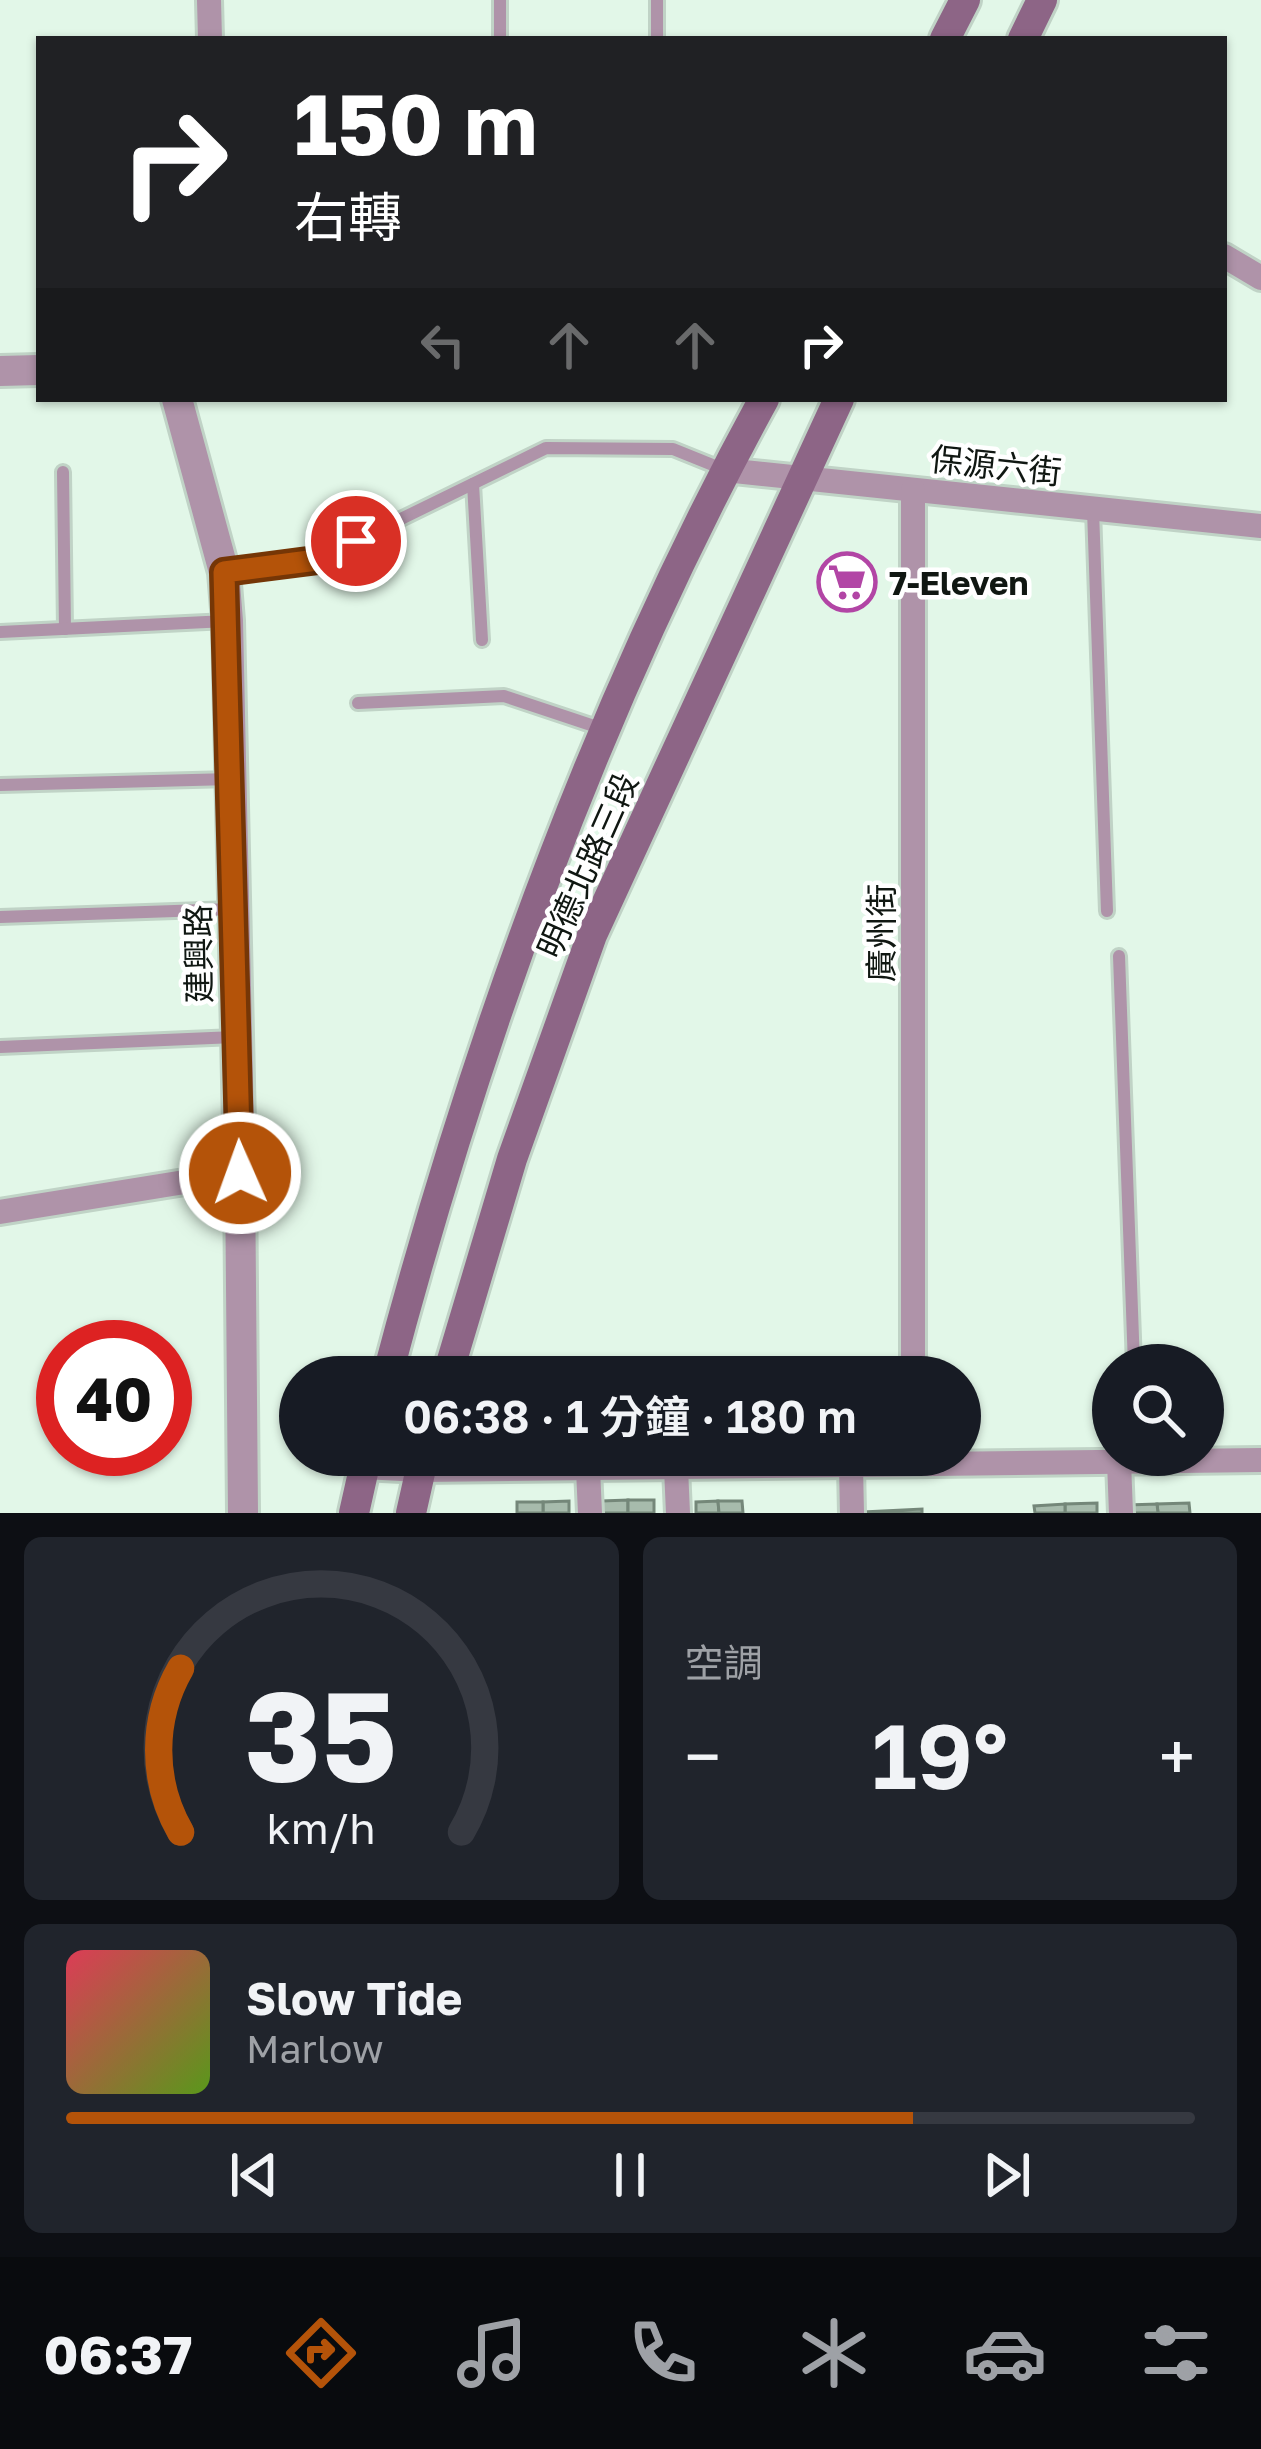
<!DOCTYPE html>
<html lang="zh-TW">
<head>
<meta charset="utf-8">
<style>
  :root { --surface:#171b24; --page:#20242c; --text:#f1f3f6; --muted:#9ea1a6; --line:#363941; --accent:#b45309 }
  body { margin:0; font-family:"Golos Text","Noto Sans TC",sans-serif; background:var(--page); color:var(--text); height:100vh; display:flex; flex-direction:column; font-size:45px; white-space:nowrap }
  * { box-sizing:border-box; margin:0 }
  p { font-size:39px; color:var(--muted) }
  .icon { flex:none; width:66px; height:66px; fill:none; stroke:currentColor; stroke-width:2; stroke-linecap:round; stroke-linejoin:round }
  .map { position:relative; height:1513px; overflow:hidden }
  .panel { display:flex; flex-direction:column; gap:24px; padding:24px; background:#0d0f14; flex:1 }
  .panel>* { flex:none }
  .top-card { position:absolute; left:36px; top:36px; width:1191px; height:366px; border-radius:0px; box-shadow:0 3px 9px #0004; background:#202124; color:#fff; overflow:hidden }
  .fabs { position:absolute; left:1092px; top:1344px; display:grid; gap:24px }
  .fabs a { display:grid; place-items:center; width:132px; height:132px; border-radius:50%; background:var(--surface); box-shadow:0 3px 9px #0004; font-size:60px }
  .speed { position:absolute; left:36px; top:1320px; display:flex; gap:24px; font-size:60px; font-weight:700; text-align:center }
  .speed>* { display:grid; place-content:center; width:156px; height:156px; border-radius:50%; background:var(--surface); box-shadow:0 3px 9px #0004; line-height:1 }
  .speed .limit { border:18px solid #d22; background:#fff; color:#111 }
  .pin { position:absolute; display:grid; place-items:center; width:102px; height:102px; color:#fff; margin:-51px; border:6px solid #fff; border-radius:50%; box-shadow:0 3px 12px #0007 }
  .me { position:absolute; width:132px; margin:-66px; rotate:358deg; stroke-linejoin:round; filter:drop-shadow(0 0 9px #0008) }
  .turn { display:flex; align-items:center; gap:42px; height:252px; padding:0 60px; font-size:54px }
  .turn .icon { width:156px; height:156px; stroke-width:2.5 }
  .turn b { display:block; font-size:84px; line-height:102px }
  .lanes { display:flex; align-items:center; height:114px; padding:0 60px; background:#0003; justify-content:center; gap:60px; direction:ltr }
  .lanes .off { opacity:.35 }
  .big { font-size:90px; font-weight:600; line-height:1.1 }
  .panel .tile { flex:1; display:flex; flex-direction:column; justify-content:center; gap:18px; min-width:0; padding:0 42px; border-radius:18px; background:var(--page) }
  .panel .dial { align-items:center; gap:0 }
  .dial svg { height:312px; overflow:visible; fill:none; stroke:var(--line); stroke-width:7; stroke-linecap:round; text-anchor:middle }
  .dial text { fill:var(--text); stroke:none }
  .song { display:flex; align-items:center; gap:36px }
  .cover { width:144px; height:144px; border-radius:18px; background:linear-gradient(135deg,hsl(350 70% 55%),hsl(90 70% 35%)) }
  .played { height:12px; border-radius:6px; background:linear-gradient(90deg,var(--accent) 75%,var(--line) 75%) }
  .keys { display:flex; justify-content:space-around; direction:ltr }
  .heat { display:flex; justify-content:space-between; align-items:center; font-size:66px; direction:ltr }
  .panel .tiles { flex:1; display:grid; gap:24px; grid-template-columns:1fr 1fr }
  .tile:last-child { grid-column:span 2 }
  .trip { position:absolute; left:279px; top:1356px; width:702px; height:120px; border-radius:60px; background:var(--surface); box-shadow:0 3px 9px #0004; font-weight:600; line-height:120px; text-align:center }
  .menu { display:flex; height:192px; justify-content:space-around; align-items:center; background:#090b0e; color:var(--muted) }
  .menu .icon { width:84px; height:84px }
  .menu .active { color:var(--accent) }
  .menu b { font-size:54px; color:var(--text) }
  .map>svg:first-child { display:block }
</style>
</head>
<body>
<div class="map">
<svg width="1261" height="1513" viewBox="0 0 1261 1513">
  <rect width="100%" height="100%" fill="#e2f7e8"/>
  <g fill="#a7bbac" stroke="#748779" stroke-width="3">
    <polygon points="628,1500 628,1513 603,1513 602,1501"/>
    <rect x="628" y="1500" width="26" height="13"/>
    <polygon points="569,1501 569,1513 543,1513 543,1502"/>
    <polygon points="718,1501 719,1513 696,1513 696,1502"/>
    <polygon points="718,1501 742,1501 743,1513 719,1513"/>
    <rect x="517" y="1502" width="26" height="11"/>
    <polygon points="1097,1503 1097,1513 1065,1513 1065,1504"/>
    <polygon points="1189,1503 1190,1513 1158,1513 1157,1504"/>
    <polygon points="1065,1504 1065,1513 1035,1513 1034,1506"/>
    <polygon points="1157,1504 1158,1513 1127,1513 1127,1505"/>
    <polygon points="922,1509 922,1513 864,1513 864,1512"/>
  </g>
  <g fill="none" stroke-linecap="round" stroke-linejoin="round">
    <defs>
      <g id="service">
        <polyline points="500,0 500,39"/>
        <polyline points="657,0 657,39"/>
        <polyline points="63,472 65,629"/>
        <polyline points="473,484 482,640"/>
        <polyline points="1093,510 1107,911"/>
        <polyline points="225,572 317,560 546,448 673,449 725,470"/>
        <polyline points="0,632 227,621"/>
        <polyline points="358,703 504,696 603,729"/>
        <polyline points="0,785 231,779"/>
        <polyline points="0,917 233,909"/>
        <polyline points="1119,956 1134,1365"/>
        <polyline points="0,1047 235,1037"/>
      </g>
      <g id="minor">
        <polyline points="209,0 210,39"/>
        <polyline points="1224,256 1261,278"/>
        <polyline points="725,470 1261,526"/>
        <polyline points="913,490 913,1377"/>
        <polyline points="0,1212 240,1173"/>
        <polyline points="1119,1462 1121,1513"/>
        <polyline points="851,1466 852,1513"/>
        <polyline points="364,1467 420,1470 1261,1460"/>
        <polyline points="676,1468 678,1513"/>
        <polyline points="588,1469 590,1513"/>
      </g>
      <g id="tertiary">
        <polyline points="0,371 39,370"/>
        <polyline points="177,399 224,572 228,621 240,1173 243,1513"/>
      </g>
      <g id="secondary">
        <polyline points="945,39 965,0"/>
        <polyline points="1023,39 1042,0"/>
        <path d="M387 1377C476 1040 596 706 764 399"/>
        <polyline points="447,1377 512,1159 592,935 839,399"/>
        <polyline points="354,1513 367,1455"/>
        <polyline points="411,1513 424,1455"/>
      </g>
    </defs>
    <use href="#service" stroke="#c0d3c6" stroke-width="18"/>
    <use href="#minor" stroke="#c0d3c6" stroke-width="30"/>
    <use href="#tertiary" stroke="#c0d3c6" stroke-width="36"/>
    <use href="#secondary" stroke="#c0d3c6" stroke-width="36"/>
    <use href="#service" stroke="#af93a9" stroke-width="12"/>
    <use href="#minor" stroke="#af93a9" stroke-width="24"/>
    <use href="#tertiary" stroke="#af93a9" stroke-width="30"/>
    <use href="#secondary" stroke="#8d6586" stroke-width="30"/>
  </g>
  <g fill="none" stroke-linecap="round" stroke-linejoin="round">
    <defs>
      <polyline id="route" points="240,1173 224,572 317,560 356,541"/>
    </defs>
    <use href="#route" stroke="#753606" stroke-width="30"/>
    <use href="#route" stroke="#b45309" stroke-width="21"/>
  </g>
  <defs>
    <symbol id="supermarket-ring" viewBox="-11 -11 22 22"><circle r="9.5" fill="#fff" stroke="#b245a5" stroke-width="1.5"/><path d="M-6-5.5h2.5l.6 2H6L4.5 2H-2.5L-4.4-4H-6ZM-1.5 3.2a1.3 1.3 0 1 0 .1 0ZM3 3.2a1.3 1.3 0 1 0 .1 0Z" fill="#b245a5"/></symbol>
  </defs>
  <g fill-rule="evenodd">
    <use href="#supermarket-ring" x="814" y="549" width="66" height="66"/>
  </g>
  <g text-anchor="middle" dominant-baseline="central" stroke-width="9" stroke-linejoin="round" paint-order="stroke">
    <g font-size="33" fill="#101712" stroke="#fff">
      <text transform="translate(996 465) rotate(6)">保源六街</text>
      <text transform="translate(587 865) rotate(-66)">明德北路三段</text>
      <text transform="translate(880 933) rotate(-90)">廣州街</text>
      <text transform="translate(198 954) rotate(-91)">建興路</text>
    </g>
    <g font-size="33" font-weight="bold" fill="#101712" stroke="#fff" text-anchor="start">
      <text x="889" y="582">7-Eleven</text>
    </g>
  </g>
</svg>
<div class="fabs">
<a><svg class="icon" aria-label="search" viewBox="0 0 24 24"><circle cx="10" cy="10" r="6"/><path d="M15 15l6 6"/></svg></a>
</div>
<div class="speed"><div class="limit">40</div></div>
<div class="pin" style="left:356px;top:541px;background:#d93025"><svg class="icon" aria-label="arrive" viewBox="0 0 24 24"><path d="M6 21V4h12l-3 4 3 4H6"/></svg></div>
<svg class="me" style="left:240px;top:1173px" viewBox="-20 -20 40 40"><circle r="17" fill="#b45309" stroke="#fff" stroke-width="3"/><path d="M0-11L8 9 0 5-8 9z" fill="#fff"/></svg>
<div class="trip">06:38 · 1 分鐘 · 180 m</div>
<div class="top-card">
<div class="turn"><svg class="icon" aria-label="right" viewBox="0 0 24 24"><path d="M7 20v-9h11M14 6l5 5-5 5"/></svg><div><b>150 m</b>右轉</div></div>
<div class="lanes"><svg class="icon off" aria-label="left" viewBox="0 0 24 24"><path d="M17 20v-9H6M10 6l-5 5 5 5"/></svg><svg class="icon off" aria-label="ahead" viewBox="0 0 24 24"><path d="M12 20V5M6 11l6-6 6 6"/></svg><svg class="icon off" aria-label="ahead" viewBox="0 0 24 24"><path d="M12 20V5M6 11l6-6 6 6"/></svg><svg class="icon" aria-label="right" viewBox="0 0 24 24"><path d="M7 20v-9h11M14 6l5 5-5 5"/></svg></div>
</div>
</div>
<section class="panel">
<div class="tiles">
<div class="tile dial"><svg viewBox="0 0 100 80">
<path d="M14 69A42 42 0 1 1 86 69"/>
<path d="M14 69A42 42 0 0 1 14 27" stroke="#b45309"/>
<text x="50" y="56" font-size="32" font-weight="700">35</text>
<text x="50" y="72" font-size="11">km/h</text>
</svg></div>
<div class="tile"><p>空調</p>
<div class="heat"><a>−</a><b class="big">19°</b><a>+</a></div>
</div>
<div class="tile">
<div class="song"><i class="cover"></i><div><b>Slow Tide</b><p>Marlow</p></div></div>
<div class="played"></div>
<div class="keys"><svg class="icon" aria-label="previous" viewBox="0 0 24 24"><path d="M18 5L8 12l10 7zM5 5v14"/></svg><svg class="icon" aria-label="pause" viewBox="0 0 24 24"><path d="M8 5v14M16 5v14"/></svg><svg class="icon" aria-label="next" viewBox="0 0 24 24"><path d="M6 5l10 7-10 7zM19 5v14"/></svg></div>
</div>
</div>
</section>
<nav class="menu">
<b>06:37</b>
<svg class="icon active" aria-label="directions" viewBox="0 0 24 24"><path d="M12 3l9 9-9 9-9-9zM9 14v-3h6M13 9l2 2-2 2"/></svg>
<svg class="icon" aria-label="music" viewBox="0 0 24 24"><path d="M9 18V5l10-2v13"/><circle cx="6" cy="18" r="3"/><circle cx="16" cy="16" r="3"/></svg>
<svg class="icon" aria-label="phone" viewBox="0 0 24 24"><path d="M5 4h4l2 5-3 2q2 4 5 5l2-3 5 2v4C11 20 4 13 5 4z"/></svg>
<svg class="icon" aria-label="climate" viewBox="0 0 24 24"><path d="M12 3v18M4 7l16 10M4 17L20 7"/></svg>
<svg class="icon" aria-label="car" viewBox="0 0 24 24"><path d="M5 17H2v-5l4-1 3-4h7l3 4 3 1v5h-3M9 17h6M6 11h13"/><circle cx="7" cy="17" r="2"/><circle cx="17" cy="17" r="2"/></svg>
<svg class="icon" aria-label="filters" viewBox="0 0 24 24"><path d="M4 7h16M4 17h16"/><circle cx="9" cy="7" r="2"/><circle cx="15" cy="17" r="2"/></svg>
</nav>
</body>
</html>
